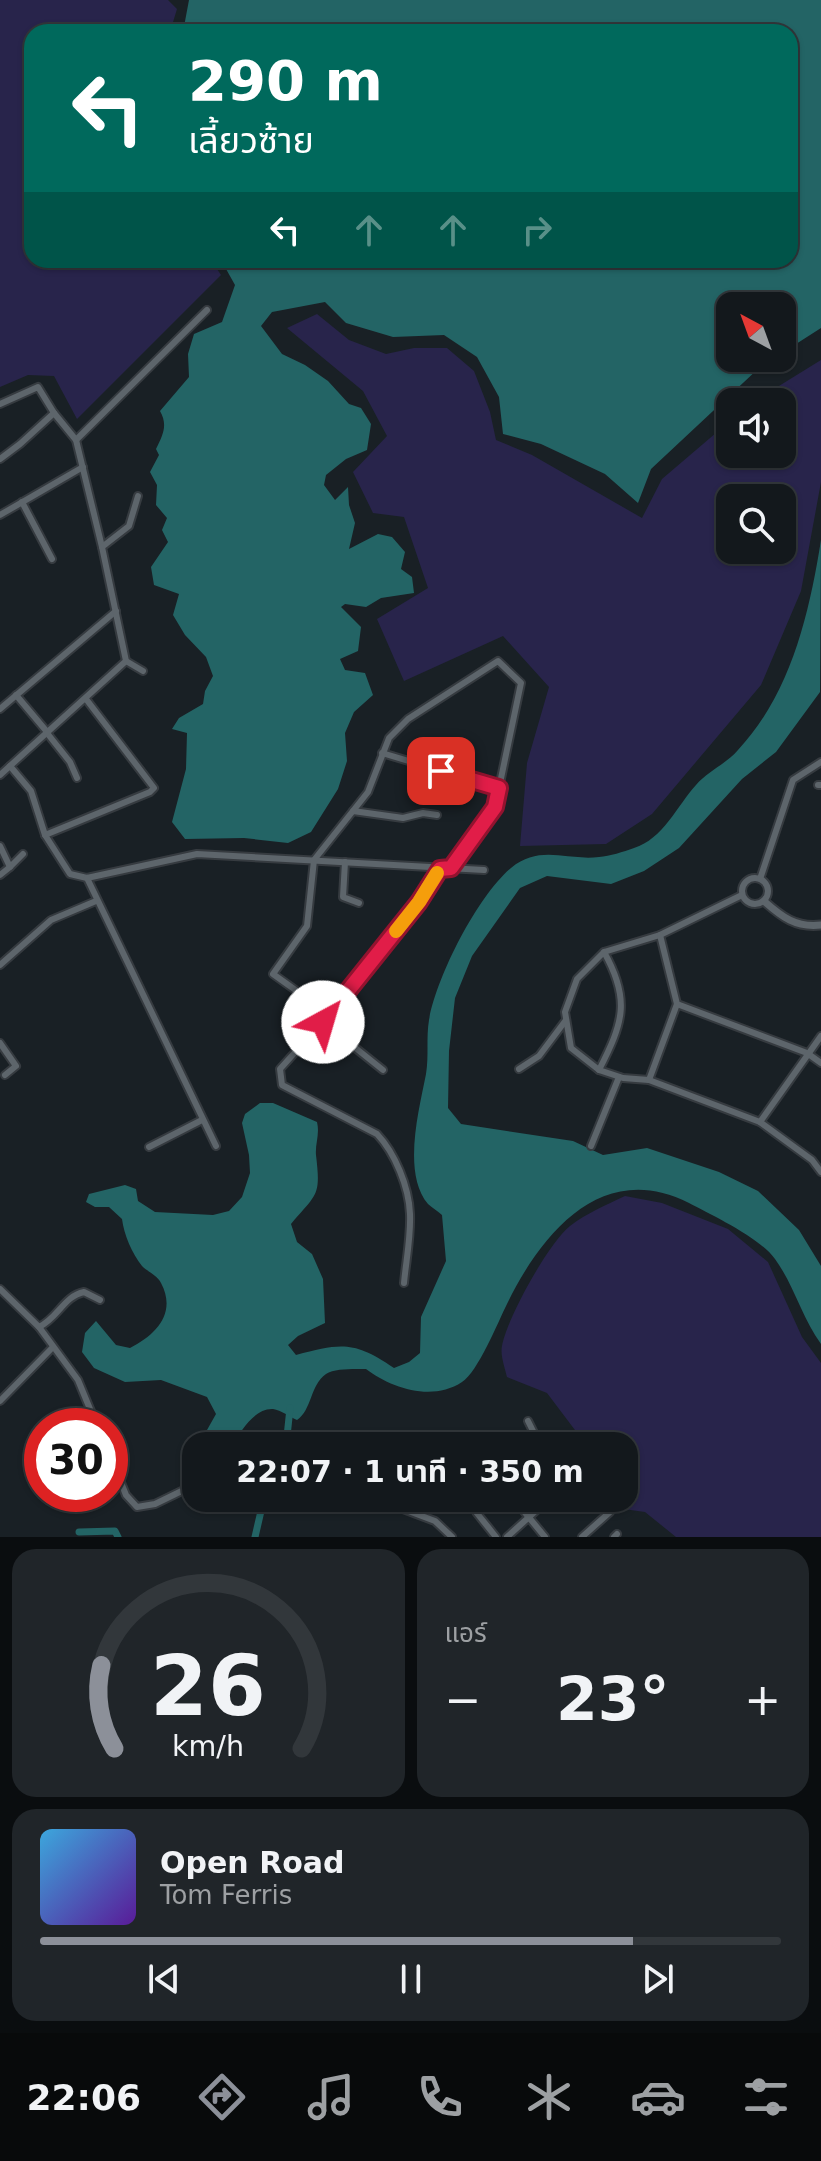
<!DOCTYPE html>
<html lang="th">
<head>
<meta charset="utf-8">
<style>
  :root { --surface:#13181c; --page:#202529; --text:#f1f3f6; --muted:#9da0a3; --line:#32373b; --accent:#8c9099 }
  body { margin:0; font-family:"DejaVu Sans","Noto Sans Thai",sans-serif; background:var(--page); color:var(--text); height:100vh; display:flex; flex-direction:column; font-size:30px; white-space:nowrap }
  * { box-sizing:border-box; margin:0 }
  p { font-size:26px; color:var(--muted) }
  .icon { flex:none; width:44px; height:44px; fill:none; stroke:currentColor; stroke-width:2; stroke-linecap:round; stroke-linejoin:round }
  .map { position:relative; height:1537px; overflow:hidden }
  .details { display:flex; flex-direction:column; gap:12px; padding:12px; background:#0a0d0f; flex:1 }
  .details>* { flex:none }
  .banner { position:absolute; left:24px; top:24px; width:774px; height:244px; border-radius:24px; box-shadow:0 2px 6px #0004,0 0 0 2px var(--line); background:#00695c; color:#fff; overflow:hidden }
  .needle { width:52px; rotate:319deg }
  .fabs { position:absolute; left:716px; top:292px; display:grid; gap:16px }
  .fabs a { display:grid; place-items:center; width:80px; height:80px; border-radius:16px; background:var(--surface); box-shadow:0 2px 6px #0004,0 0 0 2px var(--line); font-size:40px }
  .speed { position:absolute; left:24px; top:1408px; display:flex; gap:16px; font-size:40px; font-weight:700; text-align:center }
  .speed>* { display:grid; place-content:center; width:104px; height:104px; border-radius:50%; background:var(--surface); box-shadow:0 2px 6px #0004,0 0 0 2px var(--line); line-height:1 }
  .speed .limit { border:12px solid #d22; background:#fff; color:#111 }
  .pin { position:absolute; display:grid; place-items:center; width:68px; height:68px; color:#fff; margin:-34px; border-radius:16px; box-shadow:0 4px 12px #0006 }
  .me { position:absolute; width:88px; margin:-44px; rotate:39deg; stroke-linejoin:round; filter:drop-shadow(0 0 6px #0008) }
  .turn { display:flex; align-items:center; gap:28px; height:168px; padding:0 32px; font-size:36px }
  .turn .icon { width:104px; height:104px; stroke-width:2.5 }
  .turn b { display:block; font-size:56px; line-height:68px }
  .lanes { display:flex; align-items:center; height:76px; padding:0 32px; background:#0003; justify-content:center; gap:40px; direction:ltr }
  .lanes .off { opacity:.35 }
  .big { font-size:60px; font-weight:700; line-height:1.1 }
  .details .card { flex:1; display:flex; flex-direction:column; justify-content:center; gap:12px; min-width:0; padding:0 28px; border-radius:24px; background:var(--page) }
  .details .dial { align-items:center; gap:0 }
  .dial svg { height:208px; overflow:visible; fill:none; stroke:var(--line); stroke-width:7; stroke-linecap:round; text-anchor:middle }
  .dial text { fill:var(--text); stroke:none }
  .song { display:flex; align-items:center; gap:24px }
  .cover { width:96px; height:96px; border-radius:12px; background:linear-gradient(135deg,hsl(200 70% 55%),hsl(270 70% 35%)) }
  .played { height:8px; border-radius:4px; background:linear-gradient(90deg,var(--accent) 80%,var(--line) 80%) }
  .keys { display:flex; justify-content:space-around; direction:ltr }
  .heat { display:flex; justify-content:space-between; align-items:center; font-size:44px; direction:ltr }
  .details .tiles { flex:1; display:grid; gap:12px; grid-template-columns:1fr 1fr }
  .card:last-child { grid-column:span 2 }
  .trip { position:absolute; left:182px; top:1432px; width:456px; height:80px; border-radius:24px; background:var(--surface); box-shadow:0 2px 6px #0004,0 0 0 2px var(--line); font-weight:700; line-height:80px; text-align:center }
  .tabs { display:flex; height:128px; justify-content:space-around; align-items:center; background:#080a0b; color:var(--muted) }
  .tabs .icon { width:56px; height:56px }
  .tabs .selected { color:var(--accent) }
  .tabs b { font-size:36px; color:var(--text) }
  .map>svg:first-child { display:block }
</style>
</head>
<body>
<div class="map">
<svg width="821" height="1537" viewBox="0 0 821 1537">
  <rect width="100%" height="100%" fill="#192025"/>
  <g fill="#28244b" fill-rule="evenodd">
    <polygon points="0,0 168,0 177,9 170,32 32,32 32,260 211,260 221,275 77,419 54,376 28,375 0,387"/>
    <path d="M317 314 349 340 386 354 414 348H447L474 371 490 412 496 440 532 455 642 518 662 479 730 421V454H782V402H753L821 360V482L801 591 761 685 652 814 606 844 520 846 527 763 549 687 503 636 404 681 377 619 428 588 404 517 373 513 353 472 387 436 363 391 287 328ZM730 498H782V550H730Z"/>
    <path d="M625 1196 662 1203 728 1229 768 1262 802 1337 821 1363V1537H676L645 1512 616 1508 607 1498H624V1446H587L547 1393 507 1377C505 1368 500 1355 502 1346 507 1318 548 1244 570 1226 587 1213 606 1205 625 1196Z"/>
  </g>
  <g fill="#236465">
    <path d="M189 0H821V328L782 353V306H730V358H775L759 368 651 469 638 503 605 474 541 444 503 434 499 397 477 357 444 335 393 337 346 323 325 302 272 312 261 326 282 354 305 365 328 381 349 404 361 408 371 424 367 450 346 459 326 475 324 485 335 500 348 487 349 505 355 523 349 549 378 534 392 537 405 552 401 569 412 577 414 593 381 598 366 607 345 604 341 607 361 627 358 651 340 659 345 670 365 673 373 695 354 712 345 733 347 761 338 789 311 832 288 843 244 838 185 839 172 822 186 769 187 733 172 729 179 718 203 704 205 691 213 676 206 657 185 635 173 615 179 594 154 585 151 567 168 542 162 530 167 518 156 505 157 485 150 472 159 455 156 449C163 435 168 425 160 411L189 377 188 354 194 334 222 322 235 285 221 260H790V32H183Z"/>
    <path d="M821 540 820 692 776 752 742 779 679 848 644 871 611 884 547 876 520 888 472 956 455 998 449 1051 448 1108 461 1124 573 1141 603 1155 647 1148 719 1172 758 1191 799 1230 821 1266V1344C802 1318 794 1285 775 1259 760 1238 712 1215 689 1203 603 1159 542 1232 507 1304 498 1322 478 1372 462 1382 432 1402 391 1388 366 1369 355 1369 335 1368 326 1374 310 1385 312 1410 297 1420 290 1417 281 1410 273 1409 254 1408 241 1432 231 1446H198L216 1414 207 1397 161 1380 125 1382 94 1368 82 1352 85 1333 96 1321 116 1345 130 1348C156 1335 177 1313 161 1283 157 1275 148 1272 142 1266 132 1253 124 1235 122 1219L109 1207H95L86 1202 89 1194 125 1185 136 1189 138 1201 155 1212 213 1215 229 1211 242 1197 250 1173 249 1155 242 1123 245 1114 260 1103H273L317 1122C320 1134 315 1144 316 1155 321 1197 317 1193 291 1224L297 1242 312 1254 323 1279 325 1323 298 1336 288 1345 296 1355C342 1343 354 1341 394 1368L409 1362 420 1353 421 1317 446 1261 442 1215C438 1211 432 1208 428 1204 402 1173 419 1110 426 1074 429 1056 426 1038 429 1020 437 976 477 897 511 868 540 844 567 861 599 857 610 856 623 852 634 848 663 839 677 806 696 785 708 771 726 764 738 750 791 693 809 615 821 540Z"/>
  </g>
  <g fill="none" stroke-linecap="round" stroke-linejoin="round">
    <g stroke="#236465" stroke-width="7">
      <polyline points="286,1446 290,1408"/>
      <polyline points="79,1532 115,1531 118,1537"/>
      <polyline points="255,1537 264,1498"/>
    </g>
    <defs>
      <g id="minor">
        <polyline points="0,404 38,387 54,413"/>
        <polyline points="76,440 207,310"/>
        <polyline points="0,459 20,444 54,413 76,440 102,547"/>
        <polyline points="22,502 52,559"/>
        <polyline points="0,515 83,467"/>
        <polyline points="126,661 143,671"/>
        <polyline points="16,695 48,733"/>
        <polyline points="0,709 116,611"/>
        <polyline points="47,733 70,762 77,778"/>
        <polyline points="382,753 499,788"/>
        <polyline points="10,766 31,791 45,835 70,874 87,878 197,854 484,870"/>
        <polyline points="0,775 126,661 102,547 129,526 138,496"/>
        <polyline points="818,785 821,785"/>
        <polyline points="353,811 403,818 423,813 437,815"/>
        <polyline points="45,835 150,792 154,788 86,699"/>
        <polyline points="0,846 10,867 23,854"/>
        <polyline points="345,862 343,897 359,903"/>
        <polyline points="0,875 10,867"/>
        <polyline points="87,878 216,1146"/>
        <circle cx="755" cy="891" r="13"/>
        <polyline points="760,879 793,780 821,762"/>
        <polyline points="742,895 660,935 604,952 577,979 565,1012 571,1048 599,1070 623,1078 649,1080 760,1122 812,1160 821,1172"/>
        <polyline points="660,935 677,1004 807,1053 821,1063"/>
        <polyline points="0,965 51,920 96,901"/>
        <polyline points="329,1014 273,974 307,926 314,860 368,792 389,738 408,719 498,661 521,683 495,807 451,868"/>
        <polyline points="323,1022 383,1070"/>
        <polyline points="0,1043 16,1066 5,1075"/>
        <polyline points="519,1069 539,1056 566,1020"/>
        <path d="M599 1070C623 1023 631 1000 604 952"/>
        <polyline points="649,1080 677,1004"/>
        <polyline points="760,1122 821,1036"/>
        <polyline points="591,1146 619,1077"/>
        <polyline points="149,1147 202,1120"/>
        <path d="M404 1283C406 1261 411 1237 410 1214 409 1187 395 1153 377 1134L282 1085 280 1069C337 1006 395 941 440 869"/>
        <polyline points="0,1289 39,1327 78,1380 97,1426"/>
        <path d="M39 1327C58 1318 64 1296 84 1292L100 1300"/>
        <polyline points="0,1401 52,1348"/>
        <polyline points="520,1446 534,1433 528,1421"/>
        <polyline points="110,1456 126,1495 137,1507 155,1504 196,1484"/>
        <polyline points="374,1498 435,1521 452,1537"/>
        <polyline points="513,1498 545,1537"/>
        <polyline points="476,1512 496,1537"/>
        <polyline points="507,1537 550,1498"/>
        <polyline points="582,1537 610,1512"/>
        <polyline points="614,1537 617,1534"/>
      </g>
      <path id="tertiary" d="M764 901C782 917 796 928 821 925"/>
    </defs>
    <use href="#minor" stroke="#363b40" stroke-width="10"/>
    <use href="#tertiary" stroke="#363b40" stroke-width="11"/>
    <use href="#minor" stroke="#5d656b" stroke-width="6"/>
    <use href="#tertiary" stroke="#5d656b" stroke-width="7"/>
  </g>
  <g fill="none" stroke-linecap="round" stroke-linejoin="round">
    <defs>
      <polyline id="route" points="323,1022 419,902 440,869 451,868 495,807 499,788 441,771"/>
    </defs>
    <use href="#route" stroke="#92132f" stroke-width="20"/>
    <use href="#route" stroke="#e11d48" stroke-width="14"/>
    <polyline stroke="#f59e0b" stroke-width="14" points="396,931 419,902 437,873"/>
  </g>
</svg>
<div class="fabs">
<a><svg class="needle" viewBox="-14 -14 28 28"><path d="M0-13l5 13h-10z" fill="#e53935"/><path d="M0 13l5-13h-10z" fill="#9da0a3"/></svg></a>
<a><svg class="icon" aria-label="sound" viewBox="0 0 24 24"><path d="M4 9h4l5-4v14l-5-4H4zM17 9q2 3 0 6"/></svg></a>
<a><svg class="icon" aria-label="search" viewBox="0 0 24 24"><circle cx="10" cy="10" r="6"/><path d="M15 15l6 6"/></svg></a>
</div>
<div class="speed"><div class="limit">30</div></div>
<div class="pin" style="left:441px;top:771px;background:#d93025"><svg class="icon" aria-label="arrive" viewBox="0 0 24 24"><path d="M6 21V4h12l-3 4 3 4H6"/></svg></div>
<svg class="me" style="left:323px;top:1022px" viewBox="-20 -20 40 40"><circle r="19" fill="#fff"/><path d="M0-13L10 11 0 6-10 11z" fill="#e11d48"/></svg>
<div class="trip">22:07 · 1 นาที · 350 m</div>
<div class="banner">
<div class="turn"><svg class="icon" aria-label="left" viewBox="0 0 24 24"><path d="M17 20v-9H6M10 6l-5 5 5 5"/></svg><div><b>290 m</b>เลี้ยวซ้าย</div></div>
<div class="lanes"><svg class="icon" aria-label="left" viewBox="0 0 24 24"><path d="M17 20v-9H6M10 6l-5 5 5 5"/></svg><svg class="icon off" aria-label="ahead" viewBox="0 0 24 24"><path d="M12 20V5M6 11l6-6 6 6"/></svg><svg class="icon off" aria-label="ahead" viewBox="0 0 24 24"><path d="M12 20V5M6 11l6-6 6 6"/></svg><svg class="icon off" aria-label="right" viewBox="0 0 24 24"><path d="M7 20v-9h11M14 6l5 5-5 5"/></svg></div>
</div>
</div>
<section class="details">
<div class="tiles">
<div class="card dial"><svg viewBox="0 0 100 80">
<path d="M14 69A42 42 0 1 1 86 69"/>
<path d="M14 69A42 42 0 0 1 9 37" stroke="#8c9099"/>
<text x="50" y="56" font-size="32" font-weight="700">26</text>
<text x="50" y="72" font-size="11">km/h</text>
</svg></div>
<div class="card"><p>แอร์</p>
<div class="heat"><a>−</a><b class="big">23°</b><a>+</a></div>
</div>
<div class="card">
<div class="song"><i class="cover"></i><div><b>Open Road</b><p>Tom Ferris</p></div></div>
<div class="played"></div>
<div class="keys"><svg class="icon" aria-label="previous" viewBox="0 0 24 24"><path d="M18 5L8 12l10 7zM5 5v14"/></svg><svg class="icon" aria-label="pause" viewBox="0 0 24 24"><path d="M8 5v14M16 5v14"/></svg><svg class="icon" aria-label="next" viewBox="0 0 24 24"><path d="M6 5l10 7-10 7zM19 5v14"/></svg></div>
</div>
</div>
</section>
<nav class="tabs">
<b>22:06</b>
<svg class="icon selected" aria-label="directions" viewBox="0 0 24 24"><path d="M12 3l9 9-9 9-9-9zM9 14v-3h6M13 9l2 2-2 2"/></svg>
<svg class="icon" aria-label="music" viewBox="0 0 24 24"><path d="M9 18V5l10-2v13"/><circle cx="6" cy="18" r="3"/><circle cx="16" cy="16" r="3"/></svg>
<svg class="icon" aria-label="phone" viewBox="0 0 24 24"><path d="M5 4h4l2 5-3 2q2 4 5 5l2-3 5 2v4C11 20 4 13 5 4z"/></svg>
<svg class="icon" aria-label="climate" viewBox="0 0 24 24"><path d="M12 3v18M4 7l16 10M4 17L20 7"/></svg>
<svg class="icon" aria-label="car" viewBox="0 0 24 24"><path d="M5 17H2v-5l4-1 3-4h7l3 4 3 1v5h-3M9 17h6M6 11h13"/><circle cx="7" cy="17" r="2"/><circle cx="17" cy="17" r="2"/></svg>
<svg class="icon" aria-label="filters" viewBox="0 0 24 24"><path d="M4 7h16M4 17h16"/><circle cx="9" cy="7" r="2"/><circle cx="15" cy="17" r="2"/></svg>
</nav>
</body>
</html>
